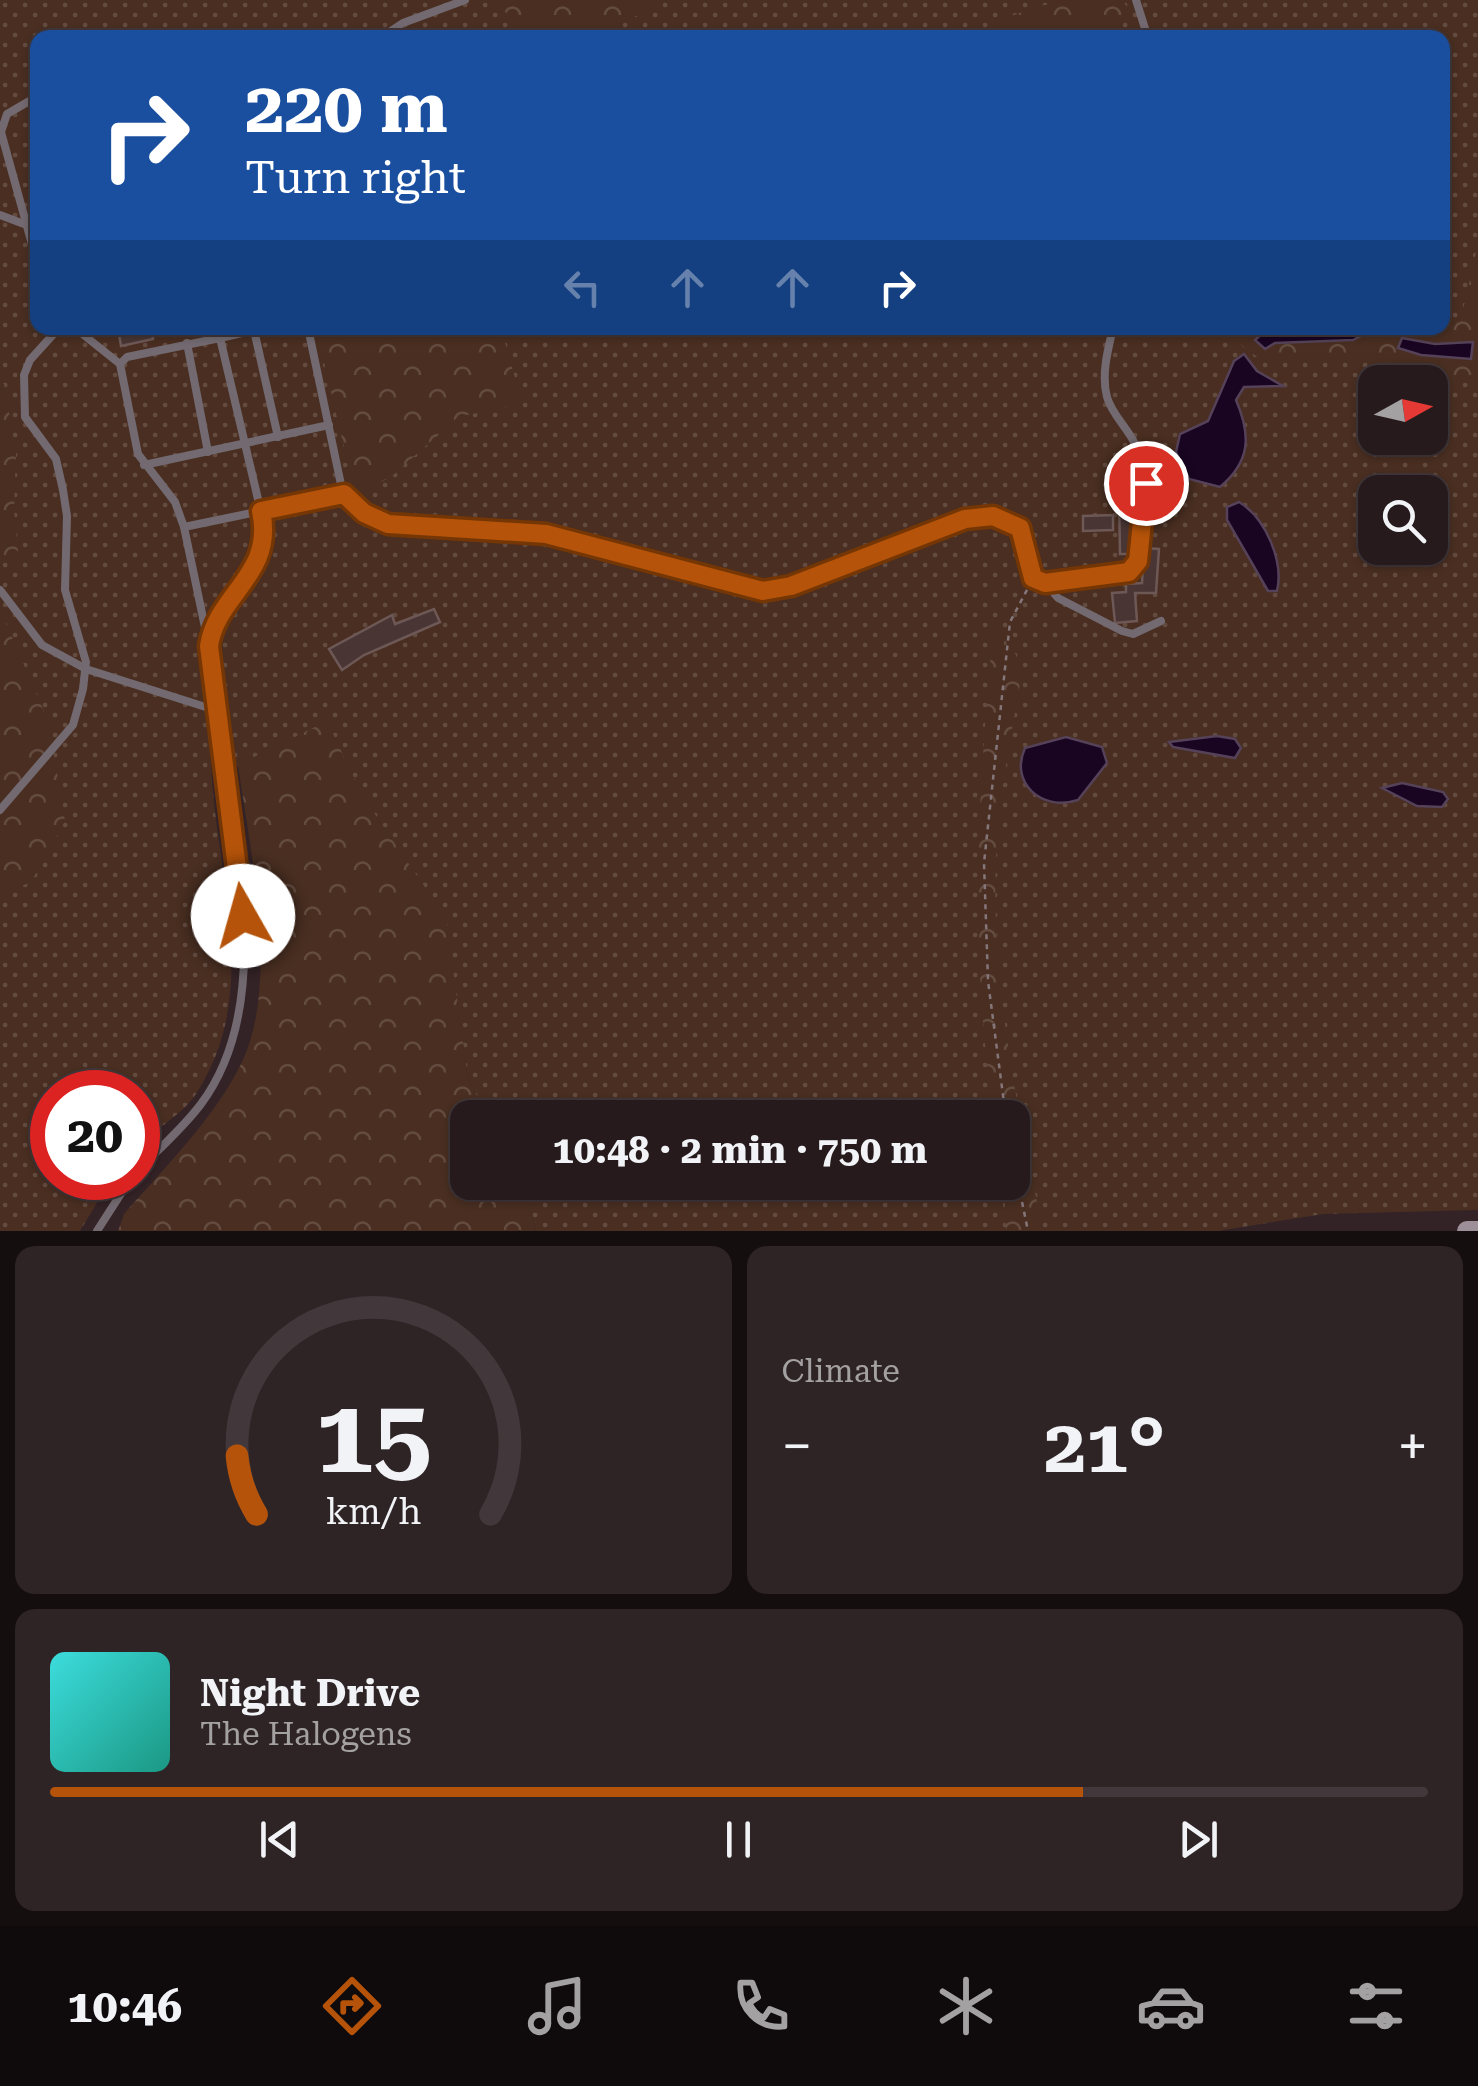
<!DOCTYPE html>
<html lang="en">
<head>
<meta charset="utf-8">
<style>
  :root { --surface:#261a1c; --page:#2e2325; --text:#f1f3f6; --muted:#a4a1a3; --line:#42383b; --accent:#b45309 }
  body { margin:0; font-family:"Roboto Serif",serif; background:var(--page); color:var(--text); height:100vh; display:flex; flex-direction:column; font-size:38px; white-space:nowrap }
  * { box-sizing:border-box; margin:0 }
  p { font-size:32px; color:var(--muted) }
  .icon { flex:none; width:55px; height:55px; fill:none; stroke:currentColor; stroke-width:2; stroke-linecap:round; stroke-linejoin:round }
  .map { position:relative; height:1231px; overflow:hidden }
  .drawer { display:flex; flex-direction:column; gap:15px; padding:15px; background:#150e0f; flex:1 }
  .drawer>* { flex:none }
  .hud { position:absolute; left:30px; top:30px; width:1420px; height:305px; border-radius:20px; box-shadow:0 2px 8px #0004,0 0 0 2px var(--line); background:#1a4fa0; color:#fff; overflow:hidden }
  .needle { width:65px; rotate:82deg }
  .controls { position:absolute; left:1358px; top:365px; display:grid; gap:20px }
  .controls a { display:grid; place-items:center; width:90px; height:90px; border-radius:20px; background:var(--surface); box-shadow:0 2px 8px #0004,0 0 0 2px var(--line); font-size:50px }
  .speed { position:absolute; left:30px; top:1070px; display:flex; gap:20px; font-size:50px; font-weight:700; text-align:center }
  .speed>* { display:grid; place-content:center; width:130px; height:130px; border-radius:50%; background:var(--surface); box-shadow:0 2px 8px #0004,0 0 0 2px var(--line); line-height:1 }
  .speed .limit { border:15px solid #d22; background:#fff; color:#111 }
  .pin { position:absolute; display:grid; place-items:center; width:85px; height:85px; color:#fff; margin:-42px; border:5px solid #fff; border-radius:50%; box-shadow:0 2px 10px #0007 }
  .me { position:absolute; width:110px; margin:-55px; rotate:353deg; stroke-linejoin:round; filter:drop-shadow(0 0 8px #0008) }
  .turn { display:flex; align-items:center; gap:35px; height:210px; padding:0 50px; font-size:45px }
  .turn .icon { width:130px; height:130px; stroke-width:2.5 }
  .turn b { display:block; font-size:70px; line-height:85px }
  .lanes { display:flex; align-items:center; height:95px; padding:0 50px; background:#0003; justify-content:center; gap:50px; direction:ltr }
  .lanes .off { opacity:.35 }
  .big { font-size:75px; font-weight:700; line-height:1.1 }
  .drawer .card { flex:1; display:flex; flex-direction:column; justify-content:center; gap:15px; min-width:0; padding:0 35px; border-radius:20px; background:var(--page) }
  .drawer .dial { align-items:center; gap:0 }
  .dial svg { height:260px; overflow:visible; fill:none; stroke:var(--line); stroke-width:7; stroke-linecap:round; text-anchor:middle }
  .dial text { fill:var(--text); stroke:none }
  .song { display:flex; align-items:center; gap:30px }
  .cover { width:120px; height:120px; border-radius:15px; background:linear-gradient(135deg,hsl(180 70% 55%),hsl(170 70% 35%)) }
  .played { height:10px; border-radius:5px; background:linear-gradient(90deg,var(--accent) 75%,var(--line) 75%) }
  .keys { display:flex; justify-content:space-around; direction:ltr }
  .heat { display:flex; justify-content:space-between; align-items:center; font-size:55px; direction:ltr }
  .drawer .tiles { flex:1; display:grid; gap:15px; grid-template-columns:1fr 1fr }
  .card:last-child { grid-column:span 2 }
  .trip { position:absolute; left:450px; top:1100px; width:580px; height:100px; border-radius:20px; background:var(--surface); box-shadow:0 2px 8px #0004,0 0 0 2px var(--line); font-weight:700; line-height:100px; text-align:center }
  .dock { display:flex; height:160px; justify-content:space-around; align-items:center; background:#0f0a0b; color:var(--muted) }
  .dock .icon { width:70px; height:70px }
  .dock .on { color:var(--accent) }
  .dock b { font-size:45px; color:var(--text) }
  .map>svg:first-child { display:block }
</style>
</head>
<body>
<div class="map">
<svg width="1478" height="1231" viewBox="0 0 1478 1231">
  <defs>
    <pattern id="grass-dots" width="8" height="8" patternUnits="userSpaceOnUse" patternTransform="scale(2.5)"><rect width="8" height="8" fill="#492e21"/><path d="M2 2h.1M6 6h.1" fill="none" stroke="#634b40" stroke-width="1.8" stroke-linecap="round"/></pattern>
    <pattern id="forest-crowns" width="20" height="18" patternUnits="userSpaceOnUse" patternTransform="scale(2.5)"><rect width="20" height="18" fill="#492e21"/><path d="M2 6a3 3 0 1 1 6 0M12 15a3 3 0 1 1 6 0" fill="none" stroke="#634b40"/></pattern>
  </defs>
  <rect width="100%" height="100%" fill="#332226"/>
  <path fill="url(#grass-dots)" fill-rule="evenodd" d="M0 0H1478V1210L1323 1214 1218 1231H536L522 1183 1012 1182V1118L488 1117 468 1079 445 918 363 797 211 760C214 872 264 989 196 1094 184 1113 155 1130 138 1145V1092H52V1178H112L80 1231H0ZM38 38H1442V328H38ZM1375 382H1430V438H1375ZM1375 492H1430V548H1375Z"/>
  <g fill="url(#forest-crowns)">
    <polygon points="500,0 659,0 657,6 603,32 512,27"/>
    <path d="M1122 0 1131 12 1112 37H983C1019 0 1072 0 1122 0Z"/>
    <polygon points="1478,244 1478,378 1466,380 1383,360 1264,362 1229,336 1237,328 1442,328 1443,322 1461,319"/>
    <polygon points="316,328 501,328 522,403 458,417 391,477 355,494"/>
    <polygon points="0,383 4,384 16,452 14,510 19,561 0,562"/>
    <polygon points="0,609 48,721 65,821 31,882 0,895"/>
    <path d="M994 625 1016 655 1021 677C1013 727 1002 778 998 829 986 962 1016 1101 1043 1231H1006L1004 1183 1012 1182V1118L994 1117C969 950 977 794 994 625Z"/>
    <path d="M327 721 363 797 446 918 468 1079 488 1117 468 1118V1182L522 1183 536 1231H118L124 1214C165 1167 214 1119 242 1062 280 981 250 851 238 765Z"/>
  </g>
  <g fill="#190422" stroke="#554258" stroke-width="2.5">
    <polygon points="1280,329 1356,331 1361,336 1353,340 1275,343 1265,349 1255,340 1265,331"/>
    <polygon points="1402,338 1435,344 1473,342 1471,359 1421,355 1398,348"/>
    <path d="M1244 354 1257 371 1283 386 1244 387 1236 400C1251 435 1251 461 1220 487L1189 479 1176 452 1180 434 1208 421 1234 361Z"/>
    <path d="M1239 502C1266 518 1284 562 1277 591H1268L1227 520V507Z"/>
    <polygon points="1217,736 1235,739 1241,748 1235,758 1173,747 1169,742"/>
    <path d="M1066 737 1102 747 1107 763 1078 800C1042 812 1009 783 1025 748Z"/>
    <polygon points="1402,783 1443,792 1448,799 1442,807 1417,806 1382,788"/>
  </g>
  <g fill="#493634" stroke="#6d5856" stroke-width="2.5">
    <polygon points="118,328 151,328 153,339 121,346"/>
    <polygon points="160,328 210,328 210,329 181,335 180,328 161,332"/>
    <polygon points="1166,483 1167,502 1155,503 1154,484"/>
    <polygon points="1134,495 1135,554 1120,554 1119,496"/>
    <polygon points="1113,515 1113,530 1083,531 1083,516"/>
    <polygon points="1144,548 1159,549 1156,593 1135,593 1137,621 1115,623 1112,593 1126,592 1126,584 1142,583"/>
    <polygon points="434,609 440,622 364,655 342,670 329,649 392,615 395,624"/>
  </g>
  <g fill="none" stroke-linecap="round" stroke-linejoin="round">
    <g stroke="#85767a" stroke-width="2.5" stroke-dasharray="5 5" stroke-linecap="butt">
      <polyline points="1006,1118 988,981 984,863 1010,622 1028,588"/>
      <polyline points="1012,1153 1028,1231"/>
    </g>
    <g stroke="#726a70" stroke-width="8">
      <polyline points="1136,0 1148,38"/>
      <polyline points="380,38 403,23 465,0"/>
      <polyline points="38,96 7,114 1,132 38,266"/>
      <polyline points="0,215 24,224"/>
      <polyline points="75,328 120,364 138,454 175,502 184,527 207,637"/>
      <polyline points="218,328 220,338 265,328"/>
      <polyline points="308,328 343,494"/>
      <polyline points="254,330 278,437"/>
      <polyline points="187,343 208,452"/>
      <path d="M120 364 127 357 220 338 266 533C256 577 215 606 209 646 213 783 291 983 201 1104 183 1128 159 1149 138 1170"/>
      <polyline points="144,465 329,425"/>
      <path d="M184 527 343 494 364 513 388 523 546 534 763 591 791 586 965 519 993 517 1020 528 1030 570 1039 582 1129 572C1153 541 1150 478 1135 444 1128 428 1112 415 1107 397 1101 375 1108 349 1113 328"/>
      <polyline points="1045,583 1058,598 1122,631 1133,634 1161,621"/>
      <polyline points="0,590 42,645 86,669 215,710"/>
      <polyline points="0,810 73,725 83,689 86,662 65,590 67,516 63,490 56,459 25,417 24,375 30,360 59,328"/>
      <polyline points="97,1231 131,1178"/>
    </g>
    <polyline stroke="#9d9099" stroke-width="20" points="1467,1231 1478,1231"/>
  </g>
  <g fill="none" stroke-linecap="round" stroke-linejoin="round">
    <defs>
      <path id="route" d="M243 916 209 646C217 593 275 575 261 511L344 494 364 513 388 524 546 534 763 591 791 586 965 519 993 516 1020 528 1033 578 1045 583 1129 572 1138 561 1146 483"/>
    </defs>
    <use href="#route" stroke="#753606" stroke-width="25"/>
    <use href="#route" stroke="#b45309" stroke-width="18"/>
  </g>
</svg>
<div class="controls">
<a><svg class="needle" viewBox="-14 -14 28 28"><path d="M0-13l5 13h-10z" fill="#e53935"/><path d="M0 13l5-13h-10z" fill="#a4a1a3"/></svg></a>
<a><svg class="icon" aria-label="search" viewBox="0 0 24 24"><circle cx="10" cy="10" r="6"/><path d="M15 15l6 6"/></svg></a>
</div>
<div class="speed"><div class="limit">20</div></div>
<div class="pin" style="left:1146px;top:483px;background:#d93025"><svg class="icon" aria-label="arrive" viewBox="0 0 24 24"><path d="M6 21V4h12l-3 4 3 4H6"/></svg></div>
<svg class="me" style="left:243px;top:916px" viewBox="-20 -20 40 40"><circle r="19" fill="#fff"/><path d="M0-13L10 11 0 6-10 11z" fill="#b45309"/></svg>
<div class="trip">10:48 · 2 min · 750 m</div>
<div class="hud">
<div class="turn"><svg class="icon" aria-label="right" viewBox="0 0 24 24"><path d="M7 20v-9h11M14 6l5 5-5 5"/></svg><div><b>220 m</b>Turn right</div></div>
<div class="lanes"><svg class="icon off" aria-label="left" viewBox="0 0 24 24"><path d="M17 20v-9H6M10 6l-5 5 5 5"/></svg><svg class="icon off" aria-label="ahead" viewBox="0 0 24 24"><path d="M12 20V5M6 11l6-6 6 6"/></svg><svg class="icon off" aria-label="ahead" viewBox="0 0 24 24"><path d="M12 20V5M6 11l6-6 6 6"/></svg><svg class="icon" aria-label="right" viewBox="0 0 24 24"><path d="M7 20v-9h11M14 6l5 5-5 5"/></svg></div>
</div>
</div>
<section class="drawer">
<div class="tiles">
<div class="card dial"><svg viewBox="0 0 100 80">
<path d="M14 69A42 42 0 1 1 86 69"/>
<path d="M14 69A42 42 0 0 1 8 51" stroke="#b45309"/>
<text x="50" y="56" font-size="32" font-weight="700">15</text>
<text x="50" y="72" font-size="11">km/h</text>
</svg></div>
<div class="card"><p>Climate</p>
<div class="heat"><a>−</a><b class="big">21°</b><a>+</a></div>
</div>
<div class="card">
<div class="song"><i class="cover"></i><div><b>Night Drive</b><p>The Halogens</p></div></div>
<div class="played"></div>
<div class="keys"><svg class="icon" aria-label="previous" viewBox="0 0 24 24"><path d="M18 5L8 12l10 7zM5 5v14"/></svg><svg class="icon" aria-label="pause" viewBox="0 0 24 24"><path d="M8 5v14M16 5v14"/></svg><svg class="icon" aria-label="next" viewBox="0 0 24 24"><path d="M6 5l10 7-10 7zM19 5v14"/></svg></div>
</div>
</div>
</section>
<nav class="dock">
<b>10:46</b>
<svg class="icon on" aria-label="directions" viewBox="0 0 24 24"><path d="M12 3l9 9-9 9-9-9zM9 14v-3h6M13 9l2 2-2 2"/></svg>
<svg class="icon" aria-label="music" viewBox="0 0 24 24"><path d="M9 18V5l10-2v13"/><circle cx="6" cy="18" r="3"/><circle cx="16" cy="16" r="3"/></svg>
<svg class="icon" aria-label="phone" viewBox="0 0 24 24"><path d="M5 4h4l2 5-3 2q2 4 5 5l2-3 5 2v4C11 20 4 13 5 4z"/></svg>
<svg class="icon" aria-label="climate" viewBox="0 0 24 24"><path d="M12 3v18M4 7l16 10M4 17L20 7"/></svg>
<svg class="icon" aria-label="car" viewBox="0 0 24 24"><path d="M5 17H2v-5l4-1 3-4h7l3 4 3 1v5h-3M9 17h6M6 11h13"/><circle cx="7" cy="17" r="2"/><circle cx="17" cy="17" r="2"/></svg>
<svg class="icon" aria-label="filters" viewBox="0 0 24 24"><path d="M4 7h16M4 17h16"/><circle cx="9" cy="7" r="2"/><circle cx="15" cy="17" r="2"/></svg>
</nav>
</body>
</html>
